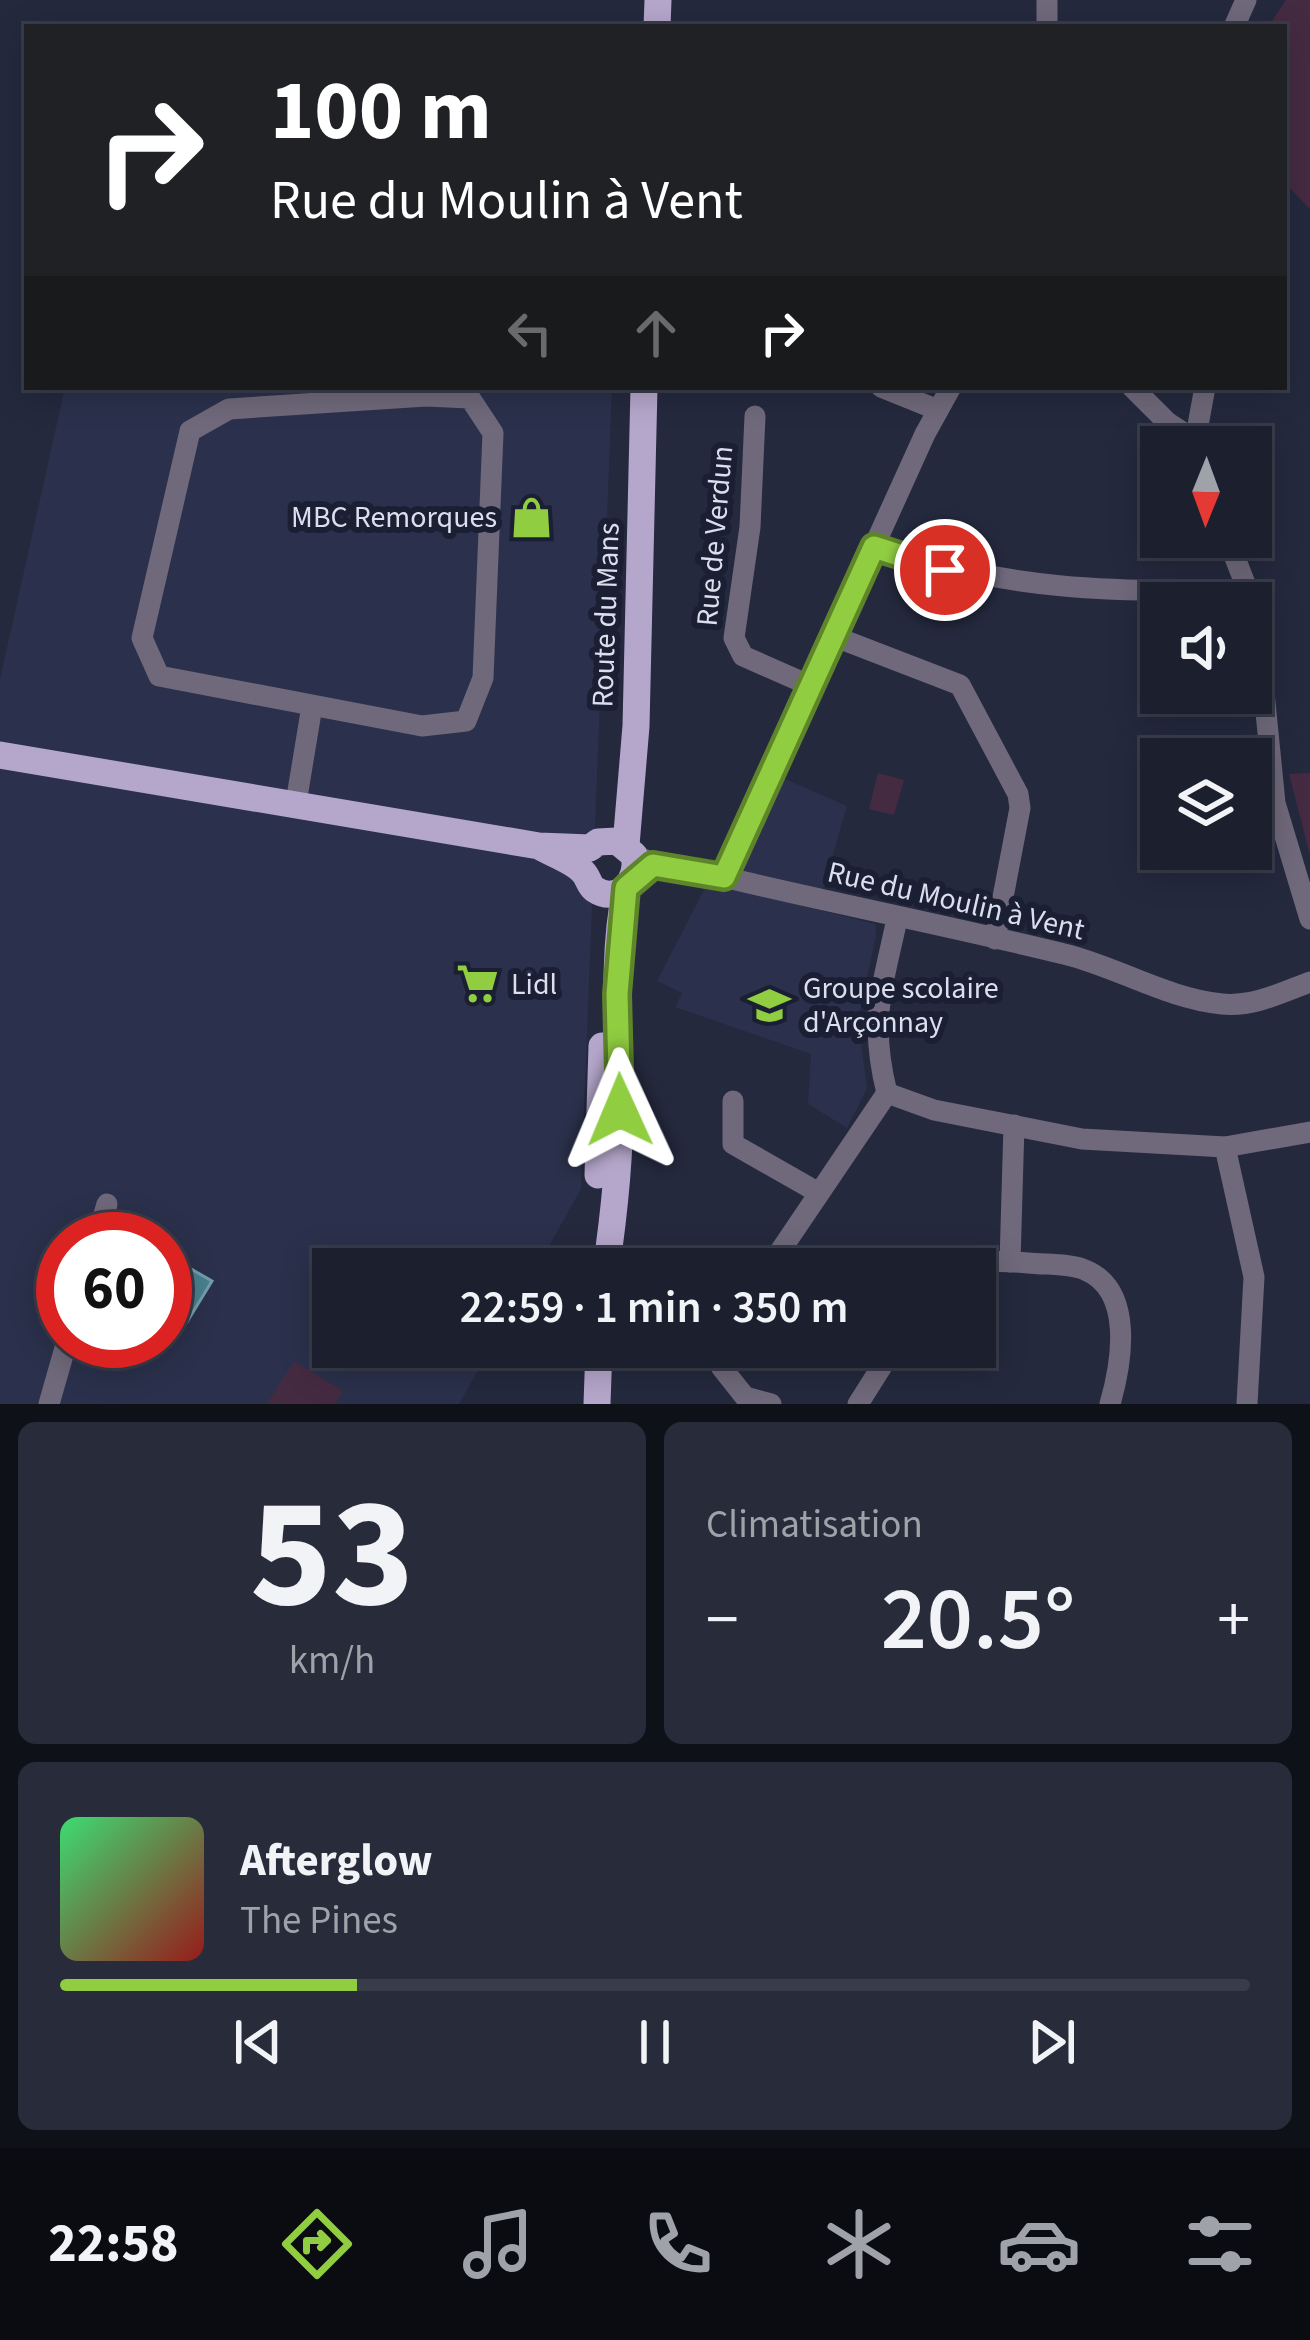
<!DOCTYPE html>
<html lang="fr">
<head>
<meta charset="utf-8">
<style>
  :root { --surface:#1b1f2e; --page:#282c3a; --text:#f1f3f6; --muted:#a0a2aa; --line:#393d4a; --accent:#90cd41 }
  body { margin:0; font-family:"Source Sans 3",sans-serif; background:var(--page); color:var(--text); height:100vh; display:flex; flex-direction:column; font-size:45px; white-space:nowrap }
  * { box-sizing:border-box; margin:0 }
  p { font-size:39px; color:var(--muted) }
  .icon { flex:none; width:66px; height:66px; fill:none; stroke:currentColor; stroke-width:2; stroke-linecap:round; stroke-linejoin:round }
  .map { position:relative; height:1404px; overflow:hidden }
  .details { display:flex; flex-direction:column; gap:18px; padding:18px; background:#0f1119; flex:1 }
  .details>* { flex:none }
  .guide { position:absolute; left:24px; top:24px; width:1263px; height:366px; border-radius:0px; box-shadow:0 6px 30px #0003,0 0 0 3px var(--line); background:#202124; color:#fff; overflow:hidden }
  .needle { width:78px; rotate:181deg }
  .buttons { position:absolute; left:1140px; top:426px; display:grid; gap:24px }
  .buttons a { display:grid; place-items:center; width:132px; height:132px; border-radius:0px; background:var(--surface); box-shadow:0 6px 30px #0003,0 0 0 3px var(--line); font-size:60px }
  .speed { position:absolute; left:36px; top:1212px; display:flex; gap:24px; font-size:60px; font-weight:700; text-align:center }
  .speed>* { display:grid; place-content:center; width:156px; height:156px; border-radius:50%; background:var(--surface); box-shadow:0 6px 30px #0003,0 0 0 3px var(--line); line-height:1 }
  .speed .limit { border:18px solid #d22; background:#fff; color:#111 }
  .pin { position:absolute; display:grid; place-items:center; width:102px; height:102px; color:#fff; margin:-51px; border:6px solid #fff; border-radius:50%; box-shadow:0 3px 12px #0007 }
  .me { position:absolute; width:132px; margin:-66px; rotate:359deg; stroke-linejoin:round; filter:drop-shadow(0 0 9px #0008) }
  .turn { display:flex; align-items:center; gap:42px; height:252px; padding:0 48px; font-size:54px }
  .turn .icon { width:156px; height:156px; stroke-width:2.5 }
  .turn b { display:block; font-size:84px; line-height:102px }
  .lanes { display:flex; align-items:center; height:114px; padding:0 48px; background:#0003; justify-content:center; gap:60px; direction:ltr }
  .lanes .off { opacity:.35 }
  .big { font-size:90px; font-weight:600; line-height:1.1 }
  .details .tile { flex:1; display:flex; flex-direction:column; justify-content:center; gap:18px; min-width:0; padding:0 42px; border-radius:18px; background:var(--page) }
  .details .dial { align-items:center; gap:0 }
  .dial b { font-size:156px; line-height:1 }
  .song { display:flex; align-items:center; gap:36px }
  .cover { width:144px; height:144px; border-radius:18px; background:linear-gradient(135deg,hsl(140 70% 55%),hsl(0 70% 35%)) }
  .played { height:12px; border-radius:6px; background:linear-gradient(90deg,var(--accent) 25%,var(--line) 25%) }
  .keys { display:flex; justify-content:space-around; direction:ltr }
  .heat { display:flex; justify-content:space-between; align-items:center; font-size:66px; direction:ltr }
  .details .tiles { flex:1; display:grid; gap:18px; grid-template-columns:1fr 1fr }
  .tile:last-child { grid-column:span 2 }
  .trip { position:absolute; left:312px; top:1248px; width:684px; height:120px; border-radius:0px; background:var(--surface); box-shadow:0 6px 30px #0003,0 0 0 3px var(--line); font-weight:600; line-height:120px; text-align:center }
  .tab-bar { display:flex; height:192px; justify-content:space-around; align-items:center; background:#0b0c12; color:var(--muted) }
  .tab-bar .icon { width:84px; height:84px }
  .tab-bar .active { color:var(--accent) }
  .tab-bar b { font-size:54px; color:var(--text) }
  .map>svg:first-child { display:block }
</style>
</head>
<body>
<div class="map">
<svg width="1310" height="1404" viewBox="0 0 1310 1404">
  <rect width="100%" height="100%" fill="#24293e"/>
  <g fill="#2b314c" fill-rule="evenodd">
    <path d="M65 387H612L581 1189 536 1269H333V1347H491L459 1404H0V679ZM63 1239H165V1341H63Z"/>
    <polygon points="776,775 847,806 821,896 729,875"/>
    <polygon points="708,882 875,924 876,936 858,1020 867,1088 847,1128 808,1104 811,1054 675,1007 682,993 657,981"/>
  </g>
  <g fill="#452b42">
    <polygon points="1286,0 1310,0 1310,209 1284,182 1284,27 1268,27"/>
    <polygon points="878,773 904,780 894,815 869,809"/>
    <polygon points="1310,773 1310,855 1289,774"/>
    <polygon points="294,1361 343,1391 335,1404 267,1404"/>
  </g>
  <polygon fill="#498190" stroke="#759dac" stroke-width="3" points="165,1254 212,1281 187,1322 165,1308"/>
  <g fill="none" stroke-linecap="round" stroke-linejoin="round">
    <g stroke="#6f697b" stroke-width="21">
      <polyline points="1047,0 1047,27"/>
      <polyline points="1234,27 1246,0"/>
      <polyline points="881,387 938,410"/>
      <polyline points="1132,387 1167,422 1193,439"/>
      <polygon points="426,396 470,398 493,433 483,678 466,721 422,726 159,676 142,638 190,431 229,409"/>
      <polyline points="755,416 750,527 734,638 743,656 811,686"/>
      <polyline points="1194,447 1205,387"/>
      <polyline points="1227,537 1256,612 1275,803 1310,919"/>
      <path d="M874 547C1003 589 1114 594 1248 589"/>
      <polyline points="833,636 960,685 1018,794 1020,808 995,939"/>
      <polyline points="296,803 312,706"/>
      <polyline points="1149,819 1161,821"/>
      <polyline points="1251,820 1278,814"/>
      <path d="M634 855C664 870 699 871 732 879 842 905 954 927 1064 954 1118 967 1165 998 1222 1004 1253 1007 1281 993 1310 982"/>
      <polyline points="724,877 925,434 951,387"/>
      <path d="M897 919C882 989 869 1022 887 1093L934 1110 1082 1139 1225 1147 1310 1132"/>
      <polyline points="733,1101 733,1144 819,1193"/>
      <polyline points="1225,1147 1254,1277 1247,1404"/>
      <polyline points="97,1239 107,1204"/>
      <polyline points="1010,1262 1014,1125"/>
      <polyline points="768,1269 887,1093"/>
      <path d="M954 1269C975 1259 1006 1261 1028 1263 1046 1265 1069 1263 1085 1270 1134 1290 1122 1362 1110 1404"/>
      <polyline points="726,1347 722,1368 745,1397 771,1404"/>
      <polyline points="49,1404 67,1341"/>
      <polyline points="858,1404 894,1347"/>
    </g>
    <g stroke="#b5a7cb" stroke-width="27">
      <polyline points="657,27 658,0"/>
      <path d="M0 755 539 846 590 848 598 842 617 841 634 855C640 879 619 906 594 889 589 885 588 877 583 872 574 861 552 854 539 846"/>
      <polyline points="626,845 636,726 644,387"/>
      <polyline points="598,1175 602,1046"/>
      <path d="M606 1269C614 1215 620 1157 620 1102 619 1031 611 958 626 888"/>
      <polyline points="597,1404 599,1347"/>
    </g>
  </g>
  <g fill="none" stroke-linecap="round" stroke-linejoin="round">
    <defs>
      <polyline id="route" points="620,1110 617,994 626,888 653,865 724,877 874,547 945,570"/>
    </defs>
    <use href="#route" stroke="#5e852a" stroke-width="30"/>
    <use href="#route" stroke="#90cd41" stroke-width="21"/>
  </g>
  <defs>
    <symbol id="shop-bare" viewBox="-9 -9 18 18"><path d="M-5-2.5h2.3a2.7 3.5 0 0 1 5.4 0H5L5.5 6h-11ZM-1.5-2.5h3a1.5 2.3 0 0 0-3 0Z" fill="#90cd41" stroke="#1b1f33" stroke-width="2.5" paint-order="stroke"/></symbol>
    <symbol id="supermarket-bare" viewBox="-9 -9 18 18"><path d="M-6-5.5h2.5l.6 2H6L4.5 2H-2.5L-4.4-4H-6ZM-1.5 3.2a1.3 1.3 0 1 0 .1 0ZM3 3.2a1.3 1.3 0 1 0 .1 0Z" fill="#90cd41" stroke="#1b1f33" stroke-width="2.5" paint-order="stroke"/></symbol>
    <symbol id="school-bare" viewBox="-9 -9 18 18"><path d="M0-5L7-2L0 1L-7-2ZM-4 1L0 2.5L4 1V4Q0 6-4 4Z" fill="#90cd41" stroke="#1b1f33" stroke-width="2.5" paint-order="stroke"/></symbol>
  </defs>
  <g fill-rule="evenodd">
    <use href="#shop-bare" x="502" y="488" width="59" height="59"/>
    <use href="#supermarket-bare" x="448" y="954" width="59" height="59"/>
    <use href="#school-bare" x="740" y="976" width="59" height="59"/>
  </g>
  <g text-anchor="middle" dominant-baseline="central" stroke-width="12" stroke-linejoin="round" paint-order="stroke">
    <g font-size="30" fill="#dbdfed" stroke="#1b1f33" text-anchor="start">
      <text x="497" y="517" text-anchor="end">MBC Remorques</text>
      <text x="511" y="984">Lidl</text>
      <text x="803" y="988">Groupe scolaire<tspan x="803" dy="34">d'Arçonnay</tspan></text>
    </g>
    <g font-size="30" fill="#dbdfed" stroke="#1b1f33">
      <text transform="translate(715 536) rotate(-85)">Rue de Verdun</text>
      <text transform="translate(606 615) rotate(-88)">Route du Mans</text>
      <text transform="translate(956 901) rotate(13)">Rue du Moulin à Vent</text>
    </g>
  </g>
</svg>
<div class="buttons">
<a><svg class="needle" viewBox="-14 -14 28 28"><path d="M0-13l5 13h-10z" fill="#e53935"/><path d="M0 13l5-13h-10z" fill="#a0a2aa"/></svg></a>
<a><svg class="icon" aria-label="sound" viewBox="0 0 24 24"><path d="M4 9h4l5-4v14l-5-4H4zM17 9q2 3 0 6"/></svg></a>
<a><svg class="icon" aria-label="layers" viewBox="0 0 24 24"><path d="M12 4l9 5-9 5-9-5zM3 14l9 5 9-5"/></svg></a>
</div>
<div class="speed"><div class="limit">60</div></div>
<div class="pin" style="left:945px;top:570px;background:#d93025"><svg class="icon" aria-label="arrive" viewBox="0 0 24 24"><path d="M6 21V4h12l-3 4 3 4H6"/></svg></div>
<svg class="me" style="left:620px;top:1110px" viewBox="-20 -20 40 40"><path d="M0-17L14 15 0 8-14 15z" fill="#90cd41" stroke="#fff" stroke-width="4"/></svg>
<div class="trip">22:59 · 1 min · 350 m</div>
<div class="guide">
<div class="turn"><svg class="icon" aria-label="right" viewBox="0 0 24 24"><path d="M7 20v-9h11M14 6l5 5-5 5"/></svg><div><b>100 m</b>Rue du Moulin à Vent</div></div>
<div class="lanes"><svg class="icon off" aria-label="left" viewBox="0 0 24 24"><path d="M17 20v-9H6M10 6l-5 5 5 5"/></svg><svg class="icon off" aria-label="ahead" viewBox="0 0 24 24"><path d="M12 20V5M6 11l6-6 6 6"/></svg><svg class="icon" aria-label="right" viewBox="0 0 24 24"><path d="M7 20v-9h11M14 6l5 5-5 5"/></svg></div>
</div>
</div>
<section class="details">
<div class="tiles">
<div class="tile dial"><b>53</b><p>km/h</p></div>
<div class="tile"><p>Climatisation</p>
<div class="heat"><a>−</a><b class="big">20.5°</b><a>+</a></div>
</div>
<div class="tile">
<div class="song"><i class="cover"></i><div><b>Afterglow</b><p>The Pines</p></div></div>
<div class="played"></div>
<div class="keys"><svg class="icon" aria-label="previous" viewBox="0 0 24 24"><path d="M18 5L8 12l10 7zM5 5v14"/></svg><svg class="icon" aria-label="pause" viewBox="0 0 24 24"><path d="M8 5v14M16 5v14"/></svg><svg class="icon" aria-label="next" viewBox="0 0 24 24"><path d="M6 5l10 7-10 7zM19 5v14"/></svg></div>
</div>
</div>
</section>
<nav class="tab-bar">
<b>22:58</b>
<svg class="icon active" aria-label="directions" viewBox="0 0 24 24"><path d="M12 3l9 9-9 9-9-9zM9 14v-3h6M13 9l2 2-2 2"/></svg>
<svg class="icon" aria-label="music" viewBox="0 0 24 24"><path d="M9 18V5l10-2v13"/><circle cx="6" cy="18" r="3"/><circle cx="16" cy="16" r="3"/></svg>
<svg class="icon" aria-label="phone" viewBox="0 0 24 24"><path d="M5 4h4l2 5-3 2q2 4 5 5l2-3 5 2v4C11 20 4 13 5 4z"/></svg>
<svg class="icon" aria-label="climate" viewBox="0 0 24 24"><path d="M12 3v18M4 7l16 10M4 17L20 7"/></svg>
<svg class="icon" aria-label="car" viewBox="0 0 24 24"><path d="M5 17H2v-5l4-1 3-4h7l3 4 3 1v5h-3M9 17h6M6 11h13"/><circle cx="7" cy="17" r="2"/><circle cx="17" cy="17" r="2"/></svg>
<svg class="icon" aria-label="filters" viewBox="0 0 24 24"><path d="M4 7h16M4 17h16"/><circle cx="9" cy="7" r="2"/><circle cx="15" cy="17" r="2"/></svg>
</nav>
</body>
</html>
